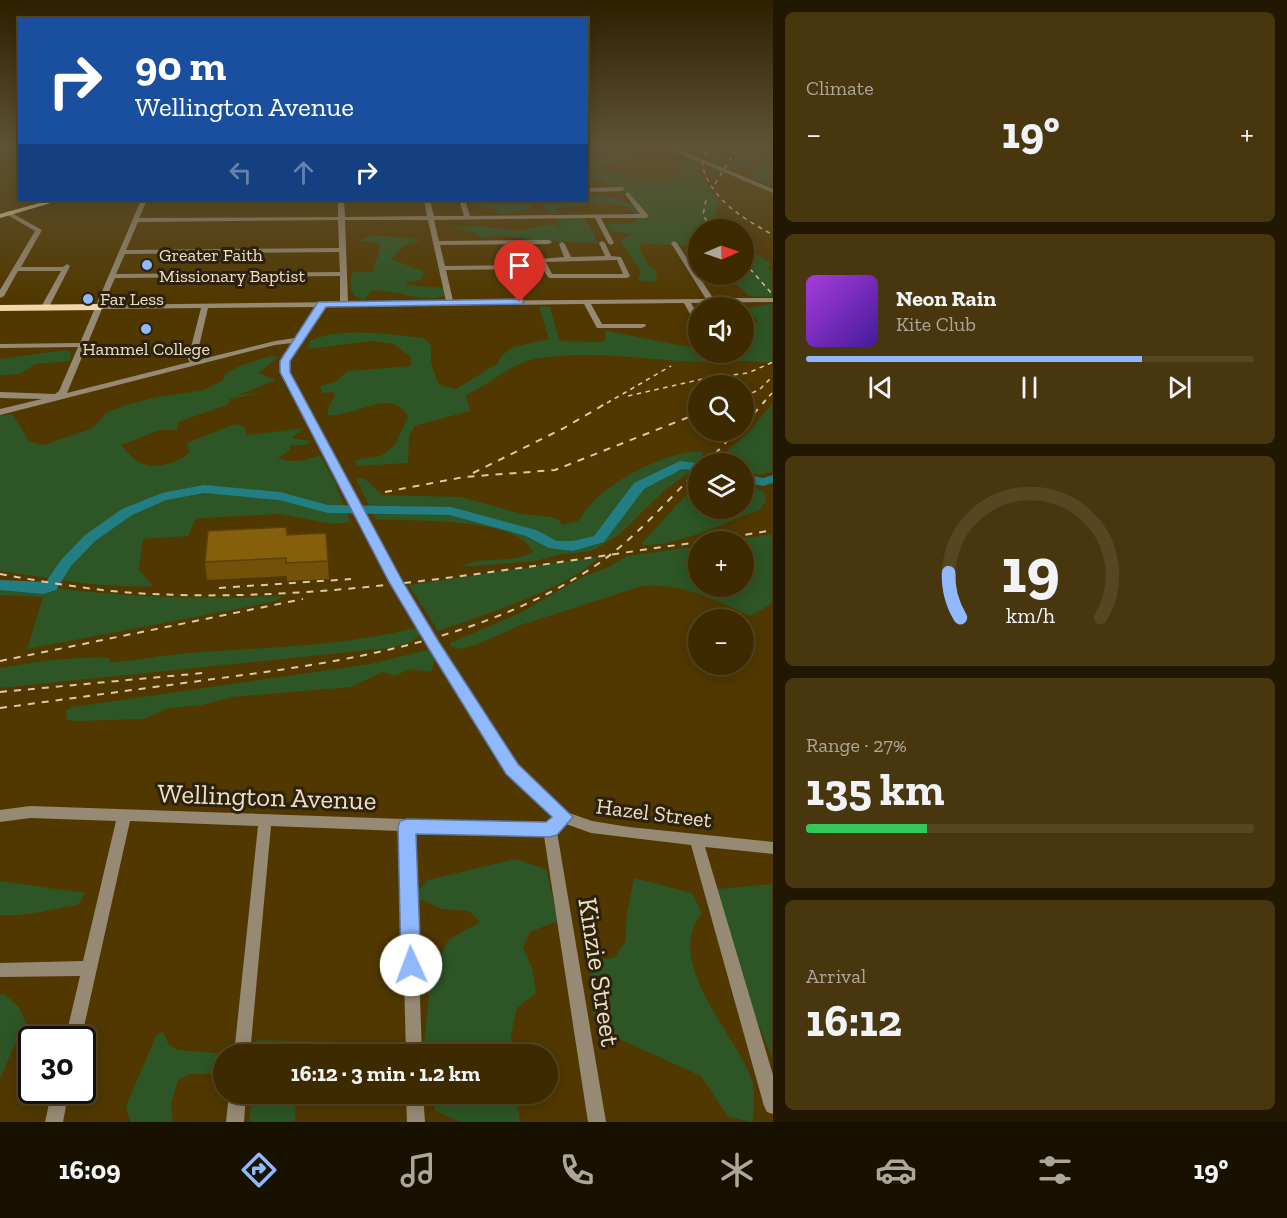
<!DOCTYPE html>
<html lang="en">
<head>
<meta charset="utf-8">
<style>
  :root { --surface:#3d2a00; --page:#48360f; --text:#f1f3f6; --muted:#ada799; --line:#564622; --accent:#8fb8fd }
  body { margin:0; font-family:"Zilla Slab",serif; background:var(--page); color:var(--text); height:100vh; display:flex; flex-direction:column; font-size:22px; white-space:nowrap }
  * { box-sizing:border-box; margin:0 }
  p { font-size:20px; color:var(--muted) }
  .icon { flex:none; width:33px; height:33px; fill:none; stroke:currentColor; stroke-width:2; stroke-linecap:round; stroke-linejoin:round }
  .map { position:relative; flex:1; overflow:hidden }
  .details { display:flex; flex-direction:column; gap:12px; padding:12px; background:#221700; width:514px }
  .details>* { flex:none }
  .banner { position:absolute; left:18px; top:18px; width:570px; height:183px; border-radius:0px; box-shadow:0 3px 15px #0003,0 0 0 2px var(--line); background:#1a4fa0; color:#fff; overflow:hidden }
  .needle { width:39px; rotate:88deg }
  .buttons { position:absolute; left:688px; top:219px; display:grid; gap:12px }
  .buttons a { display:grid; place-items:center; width:66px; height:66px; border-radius:50%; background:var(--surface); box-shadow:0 3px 15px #0003,0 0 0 2px var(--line); font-size:30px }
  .speed { position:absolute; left:18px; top:1026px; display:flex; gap:12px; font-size:30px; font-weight:700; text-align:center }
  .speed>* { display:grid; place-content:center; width:78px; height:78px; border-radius:50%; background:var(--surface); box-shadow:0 3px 15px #0003,0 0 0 2px var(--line); line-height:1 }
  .speed .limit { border:3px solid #111; border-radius:9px; background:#fff; color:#111 }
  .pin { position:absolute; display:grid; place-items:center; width:51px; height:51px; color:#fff; margin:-62px -26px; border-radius:50% 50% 50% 0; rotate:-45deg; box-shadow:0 0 6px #0007 }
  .pin .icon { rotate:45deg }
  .me { position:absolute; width:66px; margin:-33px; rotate:358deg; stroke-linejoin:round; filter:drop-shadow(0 0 4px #0008) }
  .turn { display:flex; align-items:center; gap:21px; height:126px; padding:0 18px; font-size:27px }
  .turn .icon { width:78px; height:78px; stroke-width:2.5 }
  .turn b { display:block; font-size:42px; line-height:51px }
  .lanes { display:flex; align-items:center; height:57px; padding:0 18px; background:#0003; justify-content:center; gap:30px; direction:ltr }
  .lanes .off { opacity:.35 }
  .big { font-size:45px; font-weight:700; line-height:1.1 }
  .details .widget { flex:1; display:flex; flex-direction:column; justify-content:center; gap:9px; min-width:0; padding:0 21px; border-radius:9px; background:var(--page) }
  .details .dial { align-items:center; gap:0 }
  .dial svg { height:156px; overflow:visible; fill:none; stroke:var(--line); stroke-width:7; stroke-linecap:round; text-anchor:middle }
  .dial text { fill:var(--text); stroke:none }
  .song { display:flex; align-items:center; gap:18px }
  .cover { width:72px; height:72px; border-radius:9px; background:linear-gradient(135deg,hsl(280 70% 55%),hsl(260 70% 35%)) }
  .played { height:6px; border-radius:3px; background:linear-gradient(90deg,var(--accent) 75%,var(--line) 75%) }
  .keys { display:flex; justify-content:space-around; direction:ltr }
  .heat { display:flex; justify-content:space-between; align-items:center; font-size:33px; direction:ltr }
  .charge { height:9px; border-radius:4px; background:linear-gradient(90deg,#34c759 27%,var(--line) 0) }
  .trip { position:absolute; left:213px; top:1044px; width:345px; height:60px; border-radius:30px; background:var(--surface); box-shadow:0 3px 15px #0003,0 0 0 2px var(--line); font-weight:700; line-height:60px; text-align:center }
  .dock { display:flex; height:96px; justify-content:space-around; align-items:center; background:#181100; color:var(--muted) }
  .dock .icon { width:42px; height:42px }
  .dock .current { color:var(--accent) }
  .dock b { font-size:27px; color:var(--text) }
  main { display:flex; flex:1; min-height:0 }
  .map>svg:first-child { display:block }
</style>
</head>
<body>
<main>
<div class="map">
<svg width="773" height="1122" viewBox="0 0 773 1122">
  <rect width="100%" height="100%" fill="#513800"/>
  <g fill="#2d5525">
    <path d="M587 144H653L646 148 612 151 641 157 597 166C621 175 659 191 681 173L678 165 689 159 691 154 685 147 690 144H707C690 170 705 183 722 204L716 206 715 215 729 229 699 230V246L643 244 639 248 648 265 656 271 657 279 654 282 638 280 641 271 620 241 632 234 610 231 606 224 632 223 637 218 631 210C610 198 579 206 556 209L559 214H549L539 200H586L587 193 601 197 615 198 634 205 633 199 619 188 587 178V159L591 157Z"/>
    <polygon points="717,144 736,144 729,148 729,153 722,155 724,163 719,172 711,175 710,156"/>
    <polygon points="743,144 772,144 772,147 741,168 730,169 729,165"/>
    <polygon points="772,153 772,186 752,178 754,168"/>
    <polygon points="475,200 531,200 533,204 531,209 502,214 496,210 468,203 480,202"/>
    <polygon points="584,217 598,243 534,241 500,235 482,239 476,233 452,227 479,226 516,231 552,224 557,225 562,231 556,218"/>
    <path d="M373 235 418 239V242L404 245 391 259 425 272 420 280 406 282 408 285 444 288V296C420 304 396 288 371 291L364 300C349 297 349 286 353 272H375L373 268 380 250 379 243 359 241Z"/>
    <polygon points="744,238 752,251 772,264 768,267 772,274 772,297 749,296 739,286 718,275 744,274"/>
    <path d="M772 304V362C761 363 751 361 740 361 672 367 604 347 535 359 509 364 490 385 466 395L470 411 414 426 409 436 408 463 356 466 355 460 381 456 394 446 408 417C393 385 354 418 328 415V408L335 395 333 392 322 393 320 386 335 382 348 371 411 366V357L394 344 371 341 307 349 310 341C340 326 391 335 424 338L431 345V362L439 385 456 389 498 363 501 356 513 347 549 339 539 308 541 306 550 307 559 339 563 341 599 342 605 341V331H608L699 349V352H744V328L759 322 747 308Z"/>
    <polygon points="65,350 71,352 70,361 36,364 20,374 0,375 0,359"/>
    <path d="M270 356 279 357 258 373 276 380 238 395 259 393 230 399 227 405 178 422 177 430H160L121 445C127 451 135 462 143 464 158 469 177 463 189 453L187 443 235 424 244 427 247 435 304 428 292 438 311 441 306 445H291L290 450 278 458C294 464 306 460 320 455L335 482 350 522 333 524 279 514 201 518 195 520 188 536 143 539 139 570 153 586C101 589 52 578 0 571V416L12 414 29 441 44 445 93 428 106 413 126 405 157 397 204 390 223 380 224 375 239 366Z"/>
    <polygon points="772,403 772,472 760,475 744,472 744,464 713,463 750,431"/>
    <path d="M689 452H704L695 469 667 488 620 534 592 551 557 555 536 561 461 567C480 555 510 565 533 552 518 516 411 522 376 519L356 479 364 478 382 495 461 497 522 514 551 517 558 519 562 525 578 521C599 486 649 460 689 452Z"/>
    <path d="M699 481V508H744V482L764 492 766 502 759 510C723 523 680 546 643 545L642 543Z"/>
    <path d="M772 534V603L751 616C716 601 681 582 642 586L521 625 476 645 459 649 450 646V643L520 613 584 576 609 567 626 556 699 546V586H744V542L728 541Z"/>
    <path d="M598 557C576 585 474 619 438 631L409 585Z"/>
    <path d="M0 579C92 597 188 600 282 596L278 600 253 606 27 649 43 597 0 595Z"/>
    <path d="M410 629H417L420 635 411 642 389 648 0 688V668C37 662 73 656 110 658L109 662C132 662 155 656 178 654 255 647 334 648 410 629Z"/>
    <polygon points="427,650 433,652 435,659 431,672 410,669 395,676 383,672 351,687 233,697 202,705 169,708 144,719 76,721 67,720 66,710 73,707 370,664"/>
    <polygon points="515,859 546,869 558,921 530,932 523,948 532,967 536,993 517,1008 511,1034 513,1054 423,1054 429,995 426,986 448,940 480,922 469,911 442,909 413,896 428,880"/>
    <path d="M634 878 692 893 702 913C662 962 736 1034 752 1080 756 1092 753 1110 753 1122L728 1117 701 1076 608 1034 593 1016 590 960 614 958 625 942 627 913Z"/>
    <path d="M0 881 85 893 78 905C50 909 29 917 0 915Z"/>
    <polygon points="772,884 772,1058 748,999 717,889"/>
    <polygon points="3,993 19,1007 27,1025 14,1046 0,1079 0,995"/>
    <polygon points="163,1032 169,1045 178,1050 227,1054 224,1054 223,1074 189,1074 178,1080 171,1104 173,1122 130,1122 126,1106 157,1034"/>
    <polygon points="257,1040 343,1042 344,1054 256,1054"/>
    <polygon points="252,1094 318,1094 296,1100 295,1122 249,1122"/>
    <polygon points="429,1094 516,1094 520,1122 460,1122 436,1111"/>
  </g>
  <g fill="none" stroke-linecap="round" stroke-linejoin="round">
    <g fill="#237e83" fill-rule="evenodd">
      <polygon points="680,461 704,464 699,464 699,470 682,469 644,489 604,542 573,551 549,548 526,536 450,515 328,513 279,500 204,493 166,500 132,515 95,541 71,566 56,590 43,594 0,590 0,580 46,582 61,560 85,535 122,509 162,493 204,485 280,492 328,505 451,507 536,530 557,541 573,541 594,536 634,483"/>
      <polygon points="744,474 763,478 773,475 773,483 763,486 744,482"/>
    </g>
    <g fill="#978a75" fill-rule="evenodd">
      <polygon points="659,144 666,144 773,189 773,193"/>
      <polygon points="586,188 622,187 625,189 622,191 586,192"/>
      <path d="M628 192 649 216 646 218H601L614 243 611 245 608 243 595 218 434 220 439 241 549 240 552 242 549 244 440 245 445 266 541 265 540 259 564 257 559 244 562 242 565 244 571 257 605 256 599 243 602 241 605 243 611 256 621 257 630 276 627 278H550L548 277 543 269 446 270 453 301 706 299 671 243 674 241 677 243 713 298H773V302L691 303 699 317V325H696L684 303 591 304 602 324H645L646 326 642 328H597L584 304 325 307 290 356 289 372 401 582 508 753 531 780 569 813 592 821 629 827 773 842V854L705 847 773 1075V1114L767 1112 764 1106 691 845 591 833 566 824 557 832 606 1122H588L544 836 414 831 422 1054H406L400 831 271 826 250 1054H234L258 826 130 821 81 1040H65L80 976 0 977V963L83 961 116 821 30 818 0 822V810L30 806 547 824 555 817 521 788 498 761 391 582 281 372 282 356 292 343 275 345 0 415V409L42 399 0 398V392L55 394 59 391 78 347 0 348V344L80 343 141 200H147L139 218 338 217V200H344L345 217 427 216 424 200H430L434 216H464L459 200H465L470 216 640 214 625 194ZM338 220 339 248 126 250 138 222ZM345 220H428L446 301 348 302ZM339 252 340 272 116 274 125 254ZM617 260 623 274H552L546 262ZM340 276V302L103 305 115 278ZM317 307 295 338 275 341 198 360 196 359 208 308ZM201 308 188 359 190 362 67 393 102 309Z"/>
      <polygon points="8,211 42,230 21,267 63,267 67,264 70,266 48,309 41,307 61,271 18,271 4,296 0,298 0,290 35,231 6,214 6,212"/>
      <polygon points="52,1090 69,1090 63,1122 45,1122"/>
      <polygon points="229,1094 246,1094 244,1122 226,1122"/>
      <polygon points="406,1094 423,1094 425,1122 407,1122"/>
    </g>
    <g fill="#f1d7ab" fill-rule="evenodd">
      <polygon points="50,200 61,200 0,218 0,214"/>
      <polygon points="0,305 100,304 105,307 100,310 0,311"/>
    </g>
    <g stroke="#dbc9ac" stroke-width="1.5" stroke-dasharray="4.5 4.5" stroke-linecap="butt">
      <path d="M710 144 702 165C712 201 743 218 773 235"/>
      <polyline points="715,184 739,144"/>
      <polyline points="706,200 703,215 712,230"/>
      <polyline points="744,262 773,295"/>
      <polyline points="628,396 707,378 748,373 773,362"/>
      <polyline points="744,397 760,389 773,376"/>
      <polyline points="607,403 671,366"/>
      <polyline points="763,403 773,392"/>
    </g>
    <g stroke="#dbc9ac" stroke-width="2" stroke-dasharray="7 7" stroke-linecap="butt">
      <polyline points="744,425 765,401"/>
      <polyline points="705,464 738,430"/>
      <polyline points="473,473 564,428 610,401"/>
      <polyline points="385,492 464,477 555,470 699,413"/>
      <polyline points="704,542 773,530"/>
      <path d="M0 574C50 583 102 592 153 594 332 603 522 566 699 542"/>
      <polyline points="219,588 351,579"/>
      <polyline points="0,661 303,599"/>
      <polyline points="0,692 203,673"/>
      <path d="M0 708C74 698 147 688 221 678 351 661 480 640 592 568 633 541 665 503 699 469"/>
    </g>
  </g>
  <polygon fill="#725209" points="326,533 329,579 287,581 287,576 207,580 205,562 287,535"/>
  <polygon fill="#855f0b" stroke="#5d4208" stroke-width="1.5" points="286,527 287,535 326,533 328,561 286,563 286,558 205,562 208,531"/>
  <linearGradient id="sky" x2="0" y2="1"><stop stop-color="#2d1f00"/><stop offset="0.48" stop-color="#5f5337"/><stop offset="1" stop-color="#5f5337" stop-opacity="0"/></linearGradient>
  <rect width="773" height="301" fill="url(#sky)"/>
  <polygon fill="#8fb8fd" stroke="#5d78a4" stroke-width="1.5" points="520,299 523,300 523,304 326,307 290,361 290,372 403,582 439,642 518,764 573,817 557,835 550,837 416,834 421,965 418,972 411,974 404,972 401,965 398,827 400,821 407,819 546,822 552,817 506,774 429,649 389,582 280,372 280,361 318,302"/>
  <g fill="#8fb8fd" stroke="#2d220d" stroke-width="2">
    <circle cx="147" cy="265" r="6"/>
    <circle cx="88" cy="299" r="6"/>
    <circle cx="146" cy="329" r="6"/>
  </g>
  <g text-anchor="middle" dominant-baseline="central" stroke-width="6" stroke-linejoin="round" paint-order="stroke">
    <g font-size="18" fill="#efdfc6" stroke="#2d220d" text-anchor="start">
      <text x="159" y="255">Greater Faith<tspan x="159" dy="21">Missionary Baptist</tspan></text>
      <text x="100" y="299">Far Less</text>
      <text x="146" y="349" text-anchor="middle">Hammel College</text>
    </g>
    <g font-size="22" fill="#efdfc6" stroke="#2d220d">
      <text transform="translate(654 813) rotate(7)">Hazel Street</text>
    </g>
    <g font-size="27" fill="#efdfc6" stroke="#2d220d">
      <text transform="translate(267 797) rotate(2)">Wellington Avenue</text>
      <text transform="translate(599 972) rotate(81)">Kinzie Street</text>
    </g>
  </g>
</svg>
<div class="buttons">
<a><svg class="needle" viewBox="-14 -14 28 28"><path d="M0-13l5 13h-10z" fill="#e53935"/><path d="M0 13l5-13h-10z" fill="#ada799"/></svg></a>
<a><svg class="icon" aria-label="sound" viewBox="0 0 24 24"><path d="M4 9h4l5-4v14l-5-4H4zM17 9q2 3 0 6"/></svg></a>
<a><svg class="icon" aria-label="search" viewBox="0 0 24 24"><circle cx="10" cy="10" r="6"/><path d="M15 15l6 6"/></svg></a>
<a><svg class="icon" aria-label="layers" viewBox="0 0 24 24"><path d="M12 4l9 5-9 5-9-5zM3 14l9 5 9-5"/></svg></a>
<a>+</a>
<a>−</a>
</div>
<div class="speed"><div class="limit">30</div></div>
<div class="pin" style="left:520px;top:302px;background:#d93025"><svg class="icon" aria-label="arrive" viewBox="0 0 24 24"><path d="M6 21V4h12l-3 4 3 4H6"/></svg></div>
<svg class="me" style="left:411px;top:965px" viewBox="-20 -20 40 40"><circle r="19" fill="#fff"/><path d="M0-13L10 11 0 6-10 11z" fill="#8fb8fd"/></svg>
<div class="trip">16:12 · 3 min · 1.2 km</div>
<div class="banner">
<div class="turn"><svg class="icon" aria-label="right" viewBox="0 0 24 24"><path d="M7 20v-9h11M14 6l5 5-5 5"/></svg><div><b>90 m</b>Wellington Avenue</div></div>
<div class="lanes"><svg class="icon off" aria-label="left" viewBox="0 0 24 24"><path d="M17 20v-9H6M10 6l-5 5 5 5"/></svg><svg class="icon off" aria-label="ahead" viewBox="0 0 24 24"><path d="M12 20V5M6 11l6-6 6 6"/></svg><svg class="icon" aria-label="right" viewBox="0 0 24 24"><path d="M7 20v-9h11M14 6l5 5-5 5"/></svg></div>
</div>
</div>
<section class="details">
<div class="widget"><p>Climate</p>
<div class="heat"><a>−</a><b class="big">19°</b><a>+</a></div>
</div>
<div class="widget">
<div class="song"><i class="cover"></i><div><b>Neon Rain</b><p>Kite Club</p></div></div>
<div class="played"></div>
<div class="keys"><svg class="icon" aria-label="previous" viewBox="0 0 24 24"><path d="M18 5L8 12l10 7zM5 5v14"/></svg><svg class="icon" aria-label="pause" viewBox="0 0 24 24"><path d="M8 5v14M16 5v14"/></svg><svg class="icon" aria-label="next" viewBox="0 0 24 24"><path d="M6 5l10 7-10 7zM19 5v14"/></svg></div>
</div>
<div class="widget dial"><svg viewBox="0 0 100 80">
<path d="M14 69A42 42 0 1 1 86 69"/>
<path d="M14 69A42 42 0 0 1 8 46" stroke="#8fb8fd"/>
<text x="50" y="56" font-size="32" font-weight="700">19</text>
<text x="50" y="72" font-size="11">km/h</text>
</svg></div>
<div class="widget"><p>Range · 27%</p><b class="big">135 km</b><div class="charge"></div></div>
<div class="widget"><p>Arrival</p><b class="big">16:12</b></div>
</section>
</main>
<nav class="dock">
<b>16:09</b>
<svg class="icon current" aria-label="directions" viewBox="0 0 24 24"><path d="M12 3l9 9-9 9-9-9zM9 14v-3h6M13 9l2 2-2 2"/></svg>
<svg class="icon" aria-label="music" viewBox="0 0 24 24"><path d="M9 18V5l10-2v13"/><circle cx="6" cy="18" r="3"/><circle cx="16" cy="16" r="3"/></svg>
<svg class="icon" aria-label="phone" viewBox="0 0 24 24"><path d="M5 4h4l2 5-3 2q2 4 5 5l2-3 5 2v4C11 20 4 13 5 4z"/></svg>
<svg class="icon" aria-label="climate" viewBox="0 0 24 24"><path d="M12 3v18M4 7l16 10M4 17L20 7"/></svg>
<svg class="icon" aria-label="car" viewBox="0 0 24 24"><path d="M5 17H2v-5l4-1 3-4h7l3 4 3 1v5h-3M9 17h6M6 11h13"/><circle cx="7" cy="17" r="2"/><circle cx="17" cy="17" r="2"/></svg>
<svg class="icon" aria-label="filters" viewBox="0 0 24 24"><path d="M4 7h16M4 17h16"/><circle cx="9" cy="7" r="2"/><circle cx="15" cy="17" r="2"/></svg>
<b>19°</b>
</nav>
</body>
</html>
